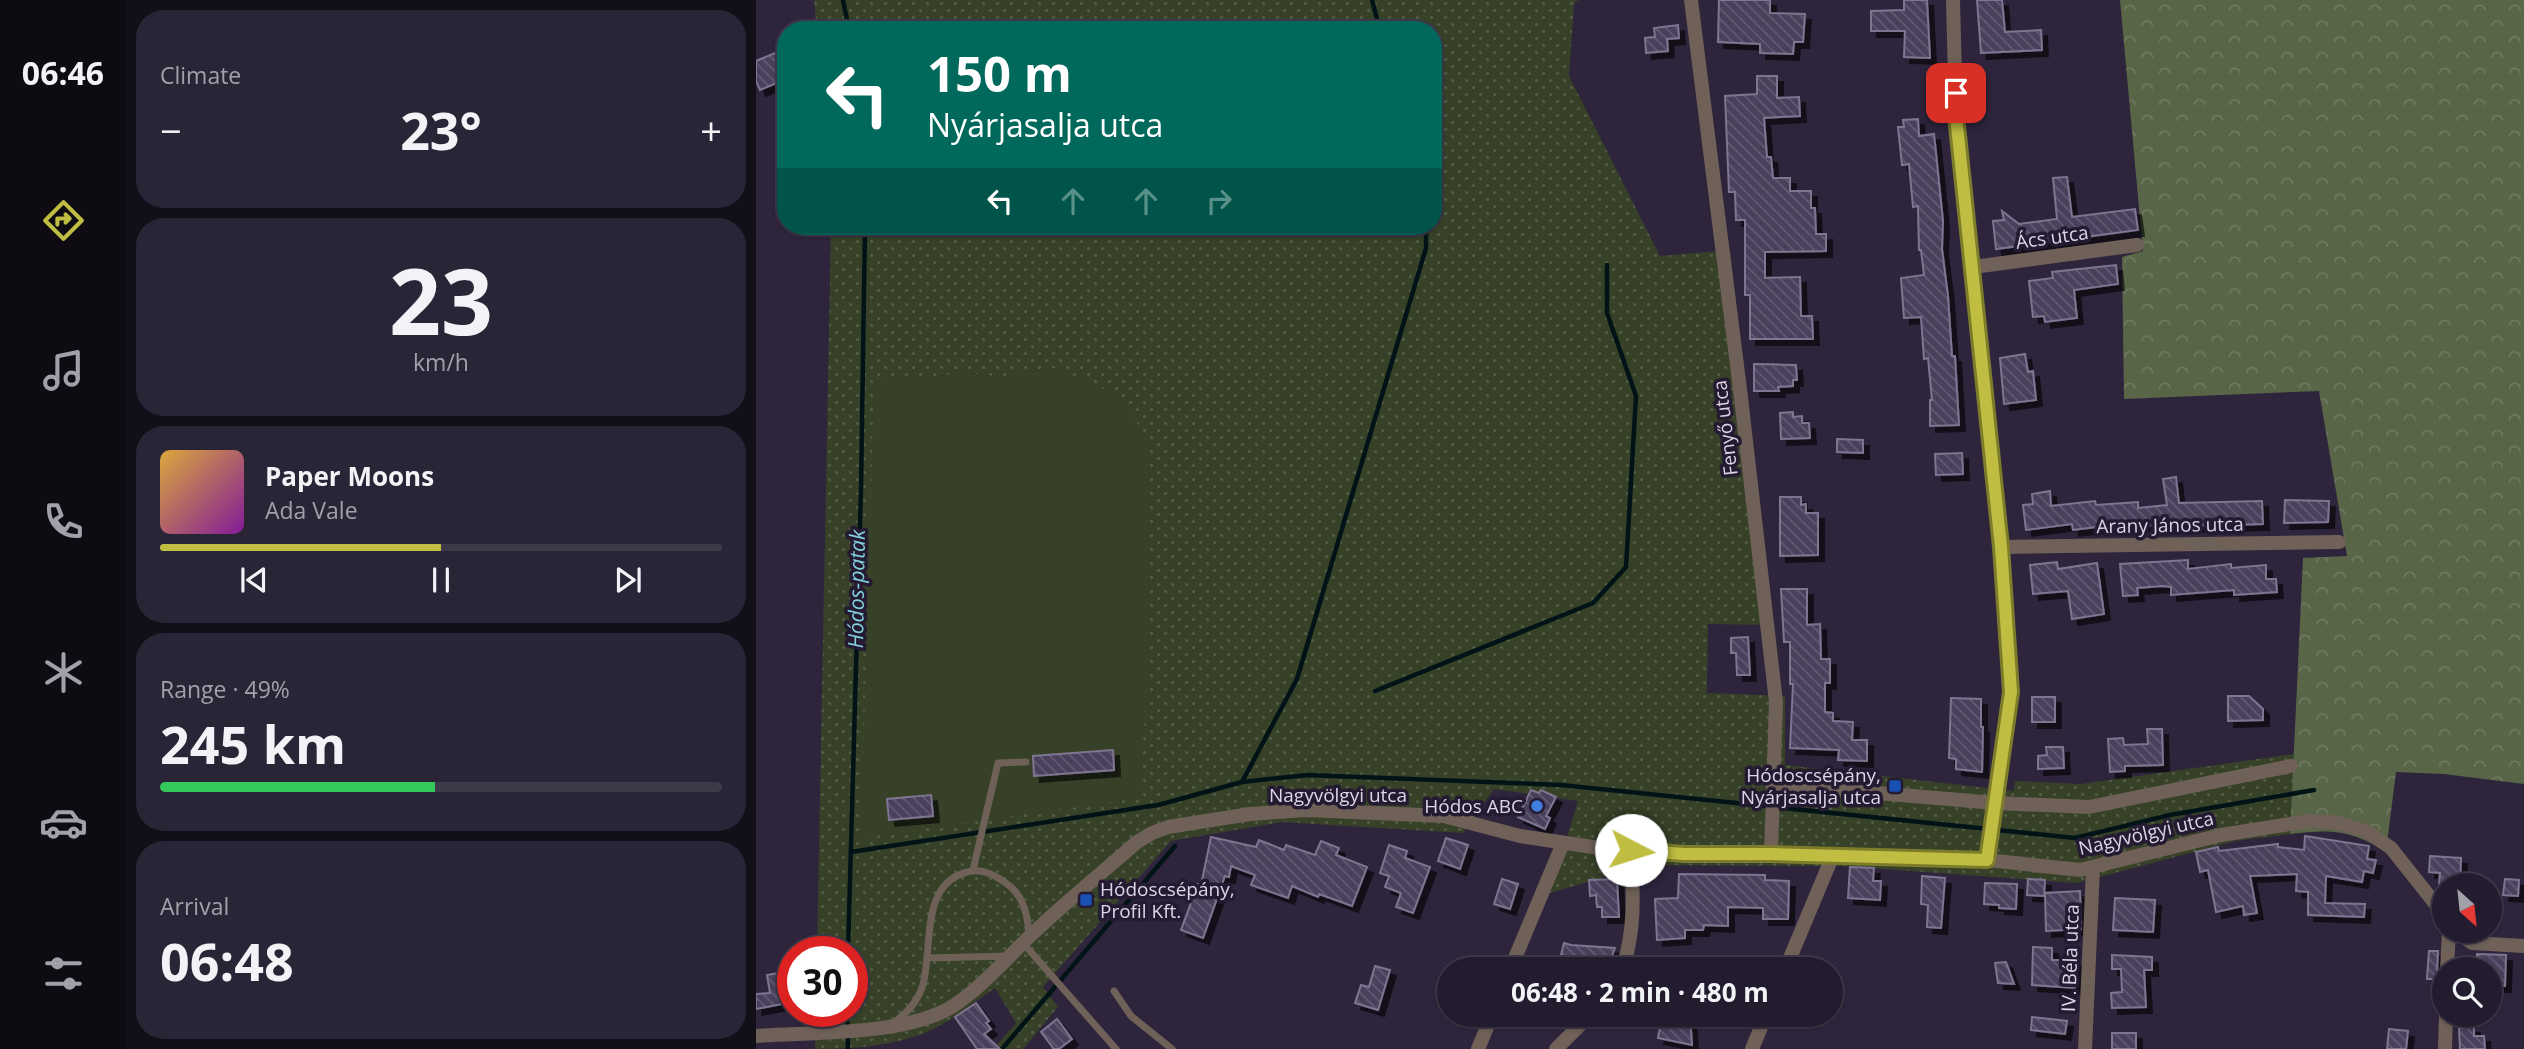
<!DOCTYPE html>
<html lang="en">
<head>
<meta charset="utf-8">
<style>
  :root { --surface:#221c2e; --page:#2a2536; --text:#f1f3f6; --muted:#a2a1aa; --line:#3f3a4a; --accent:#bfbe42 }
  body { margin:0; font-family:"Open Sans",sans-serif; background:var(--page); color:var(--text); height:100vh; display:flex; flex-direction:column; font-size:26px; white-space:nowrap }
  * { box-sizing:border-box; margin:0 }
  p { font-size:23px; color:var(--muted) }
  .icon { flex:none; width:38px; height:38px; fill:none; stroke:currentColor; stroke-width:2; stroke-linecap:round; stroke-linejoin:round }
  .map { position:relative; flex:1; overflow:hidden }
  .side { display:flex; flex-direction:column; gap:10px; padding:10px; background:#130f19; width:630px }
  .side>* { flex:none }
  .hud { position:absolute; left:21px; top:21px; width:665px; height:214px; border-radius:28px; box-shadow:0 2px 5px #0004,0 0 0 2px var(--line); background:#00695c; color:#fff; overflow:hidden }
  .needle { width:46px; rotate:153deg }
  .buttons { position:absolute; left:1676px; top:873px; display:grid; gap:14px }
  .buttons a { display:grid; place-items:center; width:70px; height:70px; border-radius:50%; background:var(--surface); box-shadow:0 2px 5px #0004,0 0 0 2px var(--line); font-size:35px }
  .speed { position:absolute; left:21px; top:936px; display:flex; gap:14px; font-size:35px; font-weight:700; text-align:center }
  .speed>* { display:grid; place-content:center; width:91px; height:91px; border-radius:50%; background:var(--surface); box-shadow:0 2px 5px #0004,0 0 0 2px var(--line); line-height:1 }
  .speed .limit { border:10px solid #d22; background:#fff; color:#111 }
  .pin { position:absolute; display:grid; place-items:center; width:60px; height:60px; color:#fff; margin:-30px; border-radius:14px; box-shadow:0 4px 10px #0006 }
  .me { position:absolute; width:77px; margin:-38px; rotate:95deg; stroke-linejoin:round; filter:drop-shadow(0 0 5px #0008) }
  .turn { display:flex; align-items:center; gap:24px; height:147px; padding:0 35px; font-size:32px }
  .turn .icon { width:91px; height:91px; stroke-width:2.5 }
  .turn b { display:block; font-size:49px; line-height:60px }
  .lanes { display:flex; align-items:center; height:66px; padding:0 35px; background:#0003; justify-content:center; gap:35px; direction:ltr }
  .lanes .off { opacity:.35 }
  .big { font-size:52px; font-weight:700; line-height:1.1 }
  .side .tile { flex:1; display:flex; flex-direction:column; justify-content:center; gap:10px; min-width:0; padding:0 24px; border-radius:28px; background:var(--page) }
  .side .dial { align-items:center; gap:0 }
  .dial b { font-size:91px; line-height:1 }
  .song { display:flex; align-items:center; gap:21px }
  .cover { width:84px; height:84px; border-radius:10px; background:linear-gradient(135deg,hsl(40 70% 55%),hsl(290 70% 35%)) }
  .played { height:7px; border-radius:4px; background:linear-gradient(90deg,var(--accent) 50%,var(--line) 50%) }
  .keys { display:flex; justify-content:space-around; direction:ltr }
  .heat { display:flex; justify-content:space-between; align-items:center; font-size:38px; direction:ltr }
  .charge { height:10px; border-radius:5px; background:linear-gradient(90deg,#34c759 49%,var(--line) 0) }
  .trip { position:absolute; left:681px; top:957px; width:406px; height:70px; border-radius:35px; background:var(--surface); box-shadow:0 2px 5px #0004,0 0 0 2px var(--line); font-weight:700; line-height:70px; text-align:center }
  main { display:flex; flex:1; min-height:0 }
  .tabs { display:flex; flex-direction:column; width:126px; justify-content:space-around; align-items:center; background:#0e0b12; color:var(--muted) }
  .tabs .icon { width:49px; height:49px }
  .tabs .active { color:var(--accent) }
  .tabs b { font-size:32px; color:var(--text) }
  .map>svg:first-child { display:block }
</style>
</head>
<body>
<main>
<nav class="tabs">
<b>06:46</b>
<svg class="icon active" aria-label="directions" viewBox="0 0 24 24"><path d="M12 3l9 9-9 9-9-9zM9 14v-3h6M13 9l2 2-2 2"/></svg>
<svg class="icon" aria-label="music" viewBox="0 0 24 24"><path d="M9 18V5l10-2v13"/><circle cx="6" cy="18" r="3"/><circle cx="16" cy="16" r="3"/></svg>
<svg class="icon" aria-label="phone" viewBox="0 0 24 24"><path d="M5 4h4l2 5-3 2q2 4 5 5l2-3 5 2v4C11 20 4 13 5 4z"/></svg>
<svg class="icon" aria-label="climate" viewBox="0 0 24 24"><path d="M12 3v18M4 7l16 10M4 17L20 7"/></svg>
<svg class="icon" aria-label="car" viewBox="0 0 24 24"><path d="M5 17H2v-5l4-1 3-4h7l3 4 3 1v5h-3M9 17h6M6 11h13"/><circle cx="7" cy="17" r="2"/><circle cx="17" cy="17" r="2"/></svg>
<svg class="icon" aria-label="filters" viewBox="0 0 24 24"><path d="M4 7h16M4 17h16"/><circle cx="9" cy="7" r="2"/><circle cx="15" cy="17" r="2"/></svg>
</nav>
<section class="side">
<div class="tile"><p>Climate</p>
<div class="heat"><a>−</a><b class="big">23°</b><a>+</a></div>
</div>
<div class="tile dial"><b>23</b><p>km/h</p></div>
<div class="tile">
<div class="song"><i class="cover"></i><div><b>Paper Moons</b><p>Ada Vale</p></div></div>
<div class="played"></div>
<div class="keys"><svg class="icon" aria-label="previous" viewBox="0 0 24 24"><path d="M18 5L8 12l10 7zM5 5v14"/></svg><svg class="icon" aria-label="pause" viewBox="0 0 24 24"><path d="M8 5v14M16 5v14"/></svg><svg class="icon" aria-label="next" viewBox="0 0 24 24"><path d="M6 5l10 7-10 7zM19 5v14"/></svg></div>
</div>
<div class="tile"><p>Range · 49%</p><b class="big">245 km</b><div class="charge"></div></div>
<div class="tile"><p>Arrival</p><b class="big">06:48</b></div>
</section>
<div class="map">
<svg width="1768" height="1049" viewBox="0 0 1768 1049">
  <defs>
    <pattern id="green-dots" width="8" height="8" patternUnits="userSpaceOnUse" patternTransform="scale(1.75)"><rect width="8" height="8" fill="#364127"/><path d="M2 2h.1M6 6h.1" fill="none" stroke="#525c46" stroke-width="1.8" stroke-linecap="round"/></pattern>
    <pattern id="forest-crowns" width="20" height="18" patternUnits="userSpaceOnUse" patternTransform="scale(1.75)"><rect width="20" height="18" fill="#586546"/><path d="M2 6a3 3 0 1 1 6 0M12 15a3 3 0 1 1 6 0" fill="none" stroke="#6f7a61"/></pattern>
    <pattern id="building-back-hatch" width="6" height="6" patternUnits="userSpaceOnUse" patternTransform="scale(1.75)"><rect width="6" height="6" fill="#493f5b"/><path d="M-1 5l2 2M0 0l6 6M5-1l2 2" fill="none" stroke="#635a73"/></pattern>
    <filter id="shadow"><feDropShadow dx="6" dy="6" stdDeviation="0" flood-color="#0009"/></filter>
  </defs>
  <rect width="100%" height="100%" fill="#2e253d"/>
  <path fill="url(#green-dots)" fill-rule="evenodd" d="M58 0H823L818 3 813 76 904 256 974 250 1017 625 952 624 951 693 1029 696V765L1258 791 1259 781 1325 784 1538 754 1534 834 1479 841 1321 883 1086 866 890 865 794 893 822 801 738 789 707 833 526 822 415 841 287 987 302 1007 267 1049H237L260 1023 239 988C214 1005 189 1027 160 1036 127 1047 93 1049 59 1049L60 1012H96V952H61L75 226H677V30H61ZM297 368 382 798 118 382 213 373 244 377Z"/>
  <path fill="url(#forest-crowns)" d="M1364 0H1768V784L1688 774 1640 772 1630 851C1593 830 1576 829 1534 834L1547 558 1591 556 1563 391 1368 399 1366 257 1387 251Z"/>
  <polygon fill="#364127" points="297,368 358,393 393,439 394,660 382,798 105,838 118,382 213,373 244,377"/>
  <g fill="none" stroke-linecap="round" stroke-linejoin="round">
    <g stroke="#001417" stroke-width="4.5">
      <polyline points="87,0 93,30"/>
      <polyline points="616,0 624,30"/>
      <polyline points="619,691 837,603 870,567 880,396 851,313 851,265"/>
      <polyline points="486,782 541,679 670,248 670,226"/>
      <polyline points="95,852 402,805 486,782 551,775 805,785 1319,838 1414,815 1558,790"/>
      <polyline points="92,952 105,489 109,226"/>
      <polyline points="91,1012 92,1049"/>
      <polyline points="246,1049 419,846"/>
    </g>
  </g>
  <g fill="url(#building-back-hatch)" stroke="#7e7491" stroke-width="2" filter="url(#shadow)">
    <polygon points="963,0 1014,0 1014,13 1049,14 1047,42 1038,42 1037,54 1004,53 1004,44 962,42"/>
    <polygon points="1148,0 1171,0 1174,58 1148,57 1149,31 1115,31 1115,11 1148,10"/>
    <polygon points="1221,0 1246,0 1249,32 1285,30 1286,50 1225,53"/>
    <polygon points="922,25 923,38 911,39 912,51 890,53 889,38 899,37 898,28"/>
    <polygon points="19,53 30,79 4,90 0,81 0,61"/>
    <polygon points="1001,76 1021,76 1021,98 1043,97 1044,116 1008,118 1011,157 1015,157 1017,178 1034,178 1034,191 1055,191 1055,208 1059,208 1060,234 1070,234 1070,251 1009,252 1009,278 1044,277 1045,316 1056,316 1057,339 994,339 994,295 989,295 989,220 980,220 979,192 973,192 969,96 1001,94"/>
    <polygon points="1162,119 1163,136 1178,134 1187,221 1186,249 1192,296 1196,356 1199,356 1203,425 1174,426 1174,400 1176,400 1172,358 1168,359 1165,317 1148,318 1145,278 1168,275 1165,250 1163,250 1162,206 1157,207 1153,164 1146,165 1142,127 1148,127 1147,120"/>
    <polygon points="1311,177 1316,217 1379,209 1382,230 1240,249 1237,221 1248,220 1246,211 1263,224 1301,219 1297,178"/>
    <polygon points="1360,265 1362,284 1318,290 1321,318 1289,322 1288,316 1277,317 1273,281 1297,278 1296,272"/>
    <polygon points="1269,354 1272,372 1277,371 1280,400 1248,404 1244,358"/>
    <polygon points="998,364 1040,365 1041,380 1037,380 1037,386 1022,387 1023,391 998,391"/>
    <polygon points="1037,412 1037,417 1046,416 1046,423 1053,423 1054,438 1025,439 1024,413"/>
    <polygon points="1081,439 1107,440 1107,453 1081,452"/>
    <polygon points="1206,453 1207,474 1180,475 1179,454"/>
    <polygon points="1420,477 1423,503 1506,501 1507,524 1440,526 1440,524 1399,529 1398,525 1358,527 1358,525 1317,530 1316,524 1270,530 1267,505 1277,504 1276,494 1294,491 1295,506 1339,501 1340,505 1382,502 1382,508 1411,505 1407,479"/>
    <polygon points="1024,497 1045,497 1045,505 1050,504 1050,513 1062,513 1062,555 1024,556"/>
    <polygon points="1529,500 1573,501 1572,522 1528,523"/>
    <polygon points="1432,560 1432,569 1475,564 1475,568 1510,565 1510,579 1520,579 1521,592 1478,595 1478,590 1415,595 1415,587 1407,586 1381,588 1382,595 1367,596 1364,564"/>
    <polygon points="1301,562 1302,569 1341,563 1348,614 1316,619 1312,591 1277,594 1274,565"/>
    <polygon points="1025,589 1051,589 1051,625 1064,624 1065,659 1074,659 1074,683 1069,683 1069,712 1077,713 1077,721 1097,722 1096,740 1111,740 1111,761 1082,760 1083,750 1034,748 1037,684 1034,684 1034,642 1028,642"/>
    <polygon points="992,637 994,675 981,675 980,653 975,653 975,638"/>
    <polygon points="1472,696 1493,696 1507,709 1507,720 1472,721"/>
    <rect x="1276" y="697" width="23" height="25"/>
    <polygon points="1195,698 1225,699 1225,727 1227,727 1226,772 1200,769 1200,759 1193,758"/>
    <polygon points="1391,729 1406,729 1407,765 1369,766 1369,771 1354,772 1352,739 1367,738 1368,745 1392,744"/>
    <polygon points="1290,747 1307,747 1308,768 1282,769 1282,756 1291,755"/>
    <polygon points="357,750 358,770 278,776 277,756"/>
    <polygon points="775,790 783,793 785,790 800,797 790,816 794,818 789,829 762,817"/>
    <polygon points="175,795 177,816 133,820 131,799"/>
    <polygon points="1549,836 1613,846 1611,859 1620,860 1617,873 1608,871 1606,882 1570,876 1569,903 1609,904 1608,917 1552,915 1552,892 1540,891 1541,874 1494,876 1501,913 1488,915 1487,906 1460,912 1452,870 1444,872 1440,852 1462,847 1463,851 1522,844 1522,847 1548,850"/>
    <polygon points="455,837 500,847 503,840 528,850 530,845 559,855 565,841 583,848 580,855 611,867 596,906 563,894 562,897 536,886 532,898 495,885 499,875 475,866 473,877 469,876 447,938 425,930 442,884 445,885"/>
    <polygon points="690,838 712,845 704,869 682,861"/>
    <polygon points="633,845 651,851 649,858 674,867 657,913 640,907 645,893 629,887 633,876 624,873"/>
    <polygon points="1674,856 1705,858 1704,886 1683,886 1684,873 1673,872"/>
    <polygon points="1094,867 1118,868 1117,881 1125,881 1124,900 1092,898"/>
    <polygon points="923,874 1009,875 1009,880 1033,881 1032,919 1007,919 1007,908 972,907 972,926 948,925 947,930 929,930 929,938 901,940 899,899 922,898"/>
    <polygon points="1166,876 1189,878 1185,928 1171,927 1172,905 1165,904"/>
    <polygon points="746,879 762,884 754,909 738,904"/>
    <polygon points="861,879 863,917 846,917 846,907 841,907 840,895 834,896 833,880"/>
    <polygon points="1272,879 1289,880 1288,896 1271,895"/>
    <polygon points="1749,879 1763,880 1762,896 1747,895"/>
    <polygon points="1229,883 1261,884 1260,909 1243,908 1243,905 1228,904"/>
    <polygon points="1324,891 1325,929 1290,931 1289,893"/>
    <polygon points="1359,898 1399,900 1397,932 1357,930"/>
    <polygon points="808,943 815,945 859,948 854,961 837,957 833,967 805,955"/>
    <polygon points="1277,947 1296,948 1296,960 1320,960 1319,988 1276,985"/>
    <polygon points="1673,951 1682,951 1681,970 1686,979 1671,979"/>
    <polygon points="1721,954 1750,955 1749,986 1734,986 1734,970 1721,967"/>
    <polygon points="1356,955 1396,957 1396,970 1388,970 1390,1007 1356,1008 1355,993 1366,992 1365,969 1356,969"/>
    <polygon points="1250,962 1258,984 1242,983 1239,963"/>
    <polygon points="619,966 634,970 622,1010 599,1003 605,985 613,987"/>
    <polygon points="28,972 30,982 37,980 37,1002 0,1009 0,994 14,993 11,975"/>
    <polygon points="220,1003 233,1021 230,1023 235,1029 228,1034 244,1049 221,1049 199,1017"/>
    <polygon points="924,1015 934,1015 936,1045 902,1038 905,1022 922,1025"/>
    <polygon points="1276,1017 1311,1021 1309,1034 1275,1030"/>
    <polygon points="301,1019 316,1039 303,1049 298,1049 285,1032"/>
    <polygon points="1718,1027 1718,1036 1728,1036 1729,1049 1704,1049 1703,1028"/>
    <polygon points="1633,1029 1652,1031 1650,1049 1631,1049"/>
    <rect x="1356" y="1033" width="24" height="16"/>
  </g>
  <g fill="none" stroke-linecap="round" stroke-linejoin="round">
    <g stroke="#6f6158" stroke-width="7">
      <polyline points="217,870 242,763 270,762"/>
      <polyline points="267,943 360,1049"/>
      <polyline points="171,958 253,956"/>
      <polyline points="358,991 375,1016 416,1049"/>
      <path d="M140 1021C151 1013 161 1002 166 988 178 951 162 885 211 872 227 867 243 877 255 887 269 900 272 918 273 936"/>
    </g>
    <g stroke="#6f6158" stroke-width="14">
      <polyline points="935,0 984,389 1020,702 1015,854"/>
      <polyline points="1197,0 1200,116 1245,547 1255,692 1231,860"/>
      <polyline points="1217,267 1381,245"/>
      <polyline points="1245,547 1583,542"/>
      <polyline points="1016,784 1239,803 1333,807 1535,766"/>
      <polyline points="1700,931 1716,943 1768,946"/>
      <polyline points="754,970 807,843"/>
      <path d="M866 970C880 929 877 892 875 850"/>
      <polyline points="1029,970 1077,855"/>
      <polyline points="1691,970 1693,931"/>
      <path d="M0 1036C56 1032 133 1035 184 1013 214 1000 249 960 273 937 307 904 345 874 381 842L396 833 412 827 494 814 550 810 688 816 764 836 843 848 928 854H1015L1231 860 1324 870 1465 835 1553 821 1578 822 1610 831 1635 848 1689 916"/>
      <polyline points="722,1049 736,1015"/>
      <polyline points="800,1049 834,1015"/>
      <polyline points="996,1049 1010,1015"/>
      <polyline points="1329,1049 1337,868"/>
      <polyline points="1689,1049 1690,1015"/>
    </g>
  </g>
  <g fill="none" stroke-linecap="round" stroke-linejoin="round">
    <defs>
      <polyline id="route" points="875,850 928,854 1015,854 1231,860 1255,692 1245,547 1200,116 1200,93"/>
    </defs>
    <use href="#route" stroke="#7c7c2b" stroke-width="18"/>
    <use href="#route" stroke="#bfbe42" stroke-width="12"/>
  </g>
  <g fill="#1a4fb4" stroke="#241b33" stroke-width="2.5">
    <rect x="1132" y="779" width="14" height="14" rx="3.5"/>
    <rect x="323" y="893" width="14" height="14" rx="3.5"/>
  </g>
  <circle fill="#3f7fe0" stroke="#241b33" stroke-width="2.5" cx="781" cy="806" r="7"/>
  <g text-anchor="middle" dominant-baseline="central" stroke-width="7" stroke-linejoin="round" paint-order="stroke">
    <g font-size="19" fill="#dbd6e6" stroke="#241b33">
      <text transform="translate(1296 237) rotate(-8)">Ács utca</text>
      <text transform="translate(969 428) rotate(-97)">Fenyő utca</text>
      <text transform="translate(1414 525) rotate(-1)">Arany János utca</text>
      <text x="582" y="795">Nagyvölgyi utca</text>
      <text transform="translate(1390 833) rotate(-13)">Nagyvölgyi utca</text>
      <text transform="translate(1314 958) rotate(-88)">IV. Béla utca</text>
    </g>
    <g font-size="19" fill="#dbd6e6" stroke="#241b33" text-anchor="end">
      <text x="1125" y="775">Hódoscsépány,<tspan x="1125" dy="22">Nyárjasalja utca</tspan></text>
      <text x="767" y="806">Hódos ABC</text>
      <text x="344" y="889" text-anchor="start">Hódoscsépány,<tspan x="344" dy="22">Profil Kft.</tspan></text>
    </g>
    <g font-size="21" font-style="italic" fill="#82d1dc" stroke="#241b33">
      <text transform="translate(100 589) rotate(-89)">Hódos-patak</text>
    </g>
  </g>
</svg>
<div class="buttons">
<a><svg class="needle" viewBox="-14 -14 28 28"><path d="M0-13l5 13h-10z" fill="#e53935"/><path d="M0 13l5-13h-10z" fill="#a2a1aa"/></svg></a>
<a><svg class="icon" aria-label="search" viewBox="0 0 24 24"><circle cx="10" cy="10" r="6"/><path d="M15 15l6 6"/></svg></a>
</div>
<div class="speed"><div class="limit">30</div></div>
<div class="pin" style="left:1200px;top:93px;background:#d93025"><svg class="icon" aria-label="arrive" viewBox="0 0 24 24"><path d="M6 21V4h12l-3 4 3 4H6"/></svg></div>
<svg class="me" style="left:875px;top:850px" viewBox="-20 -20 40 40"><circle r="19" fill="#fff"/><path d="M0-13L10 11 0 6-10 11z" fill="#bfbe42"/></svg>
<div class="trip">06:48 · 2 min · 480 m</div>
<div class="hud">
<div class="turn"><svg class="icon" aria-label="left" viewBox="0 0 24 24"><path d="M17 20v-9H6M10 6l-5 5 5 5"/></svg><div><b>150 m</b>Nyárjasalja utca</div></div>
<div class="lanes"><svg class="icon" aria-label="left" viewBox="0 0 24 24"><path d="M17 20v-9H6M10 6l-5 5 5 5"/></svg><svg class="icon off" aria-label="ahead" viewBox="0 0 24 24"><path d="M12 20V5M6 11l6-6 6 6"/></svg><svg class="icon off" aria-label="ahead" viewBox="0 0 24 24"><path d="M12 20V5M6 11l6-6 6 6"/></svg><svg class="icon off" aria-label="right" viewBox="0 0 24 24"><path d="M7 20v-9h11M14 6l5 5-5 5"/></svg></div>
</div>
</div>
</main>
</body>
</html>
